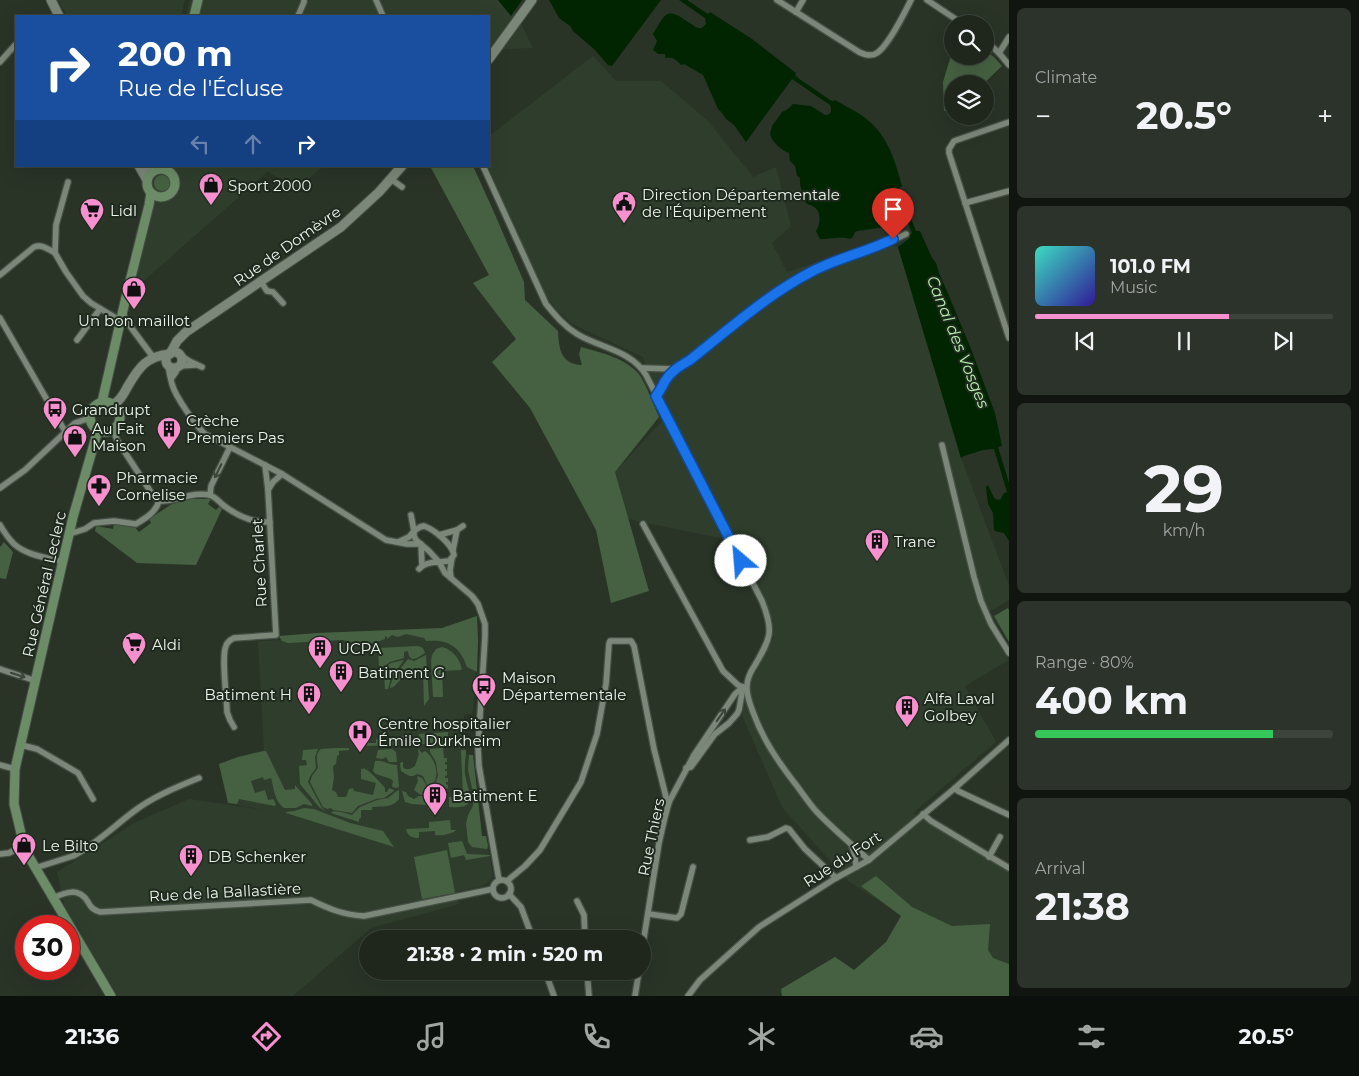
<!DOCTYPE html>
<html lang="en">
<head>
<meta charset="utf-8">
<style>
  :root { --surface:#1f271d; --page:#2c332a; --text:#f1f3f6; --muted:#a1a5a4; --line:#3c443b; --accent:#f790ce }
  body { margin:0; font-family:Montserrat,sans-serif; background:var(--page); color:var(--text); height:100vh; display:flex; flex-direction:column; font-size:19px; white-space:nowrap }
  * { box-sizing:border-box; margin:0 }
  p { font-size:16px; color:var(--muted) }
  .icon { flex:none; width:28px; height:28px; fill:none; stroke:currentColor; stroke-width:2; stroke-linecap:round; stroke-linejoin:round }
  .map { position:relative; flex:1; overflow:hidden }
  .side { display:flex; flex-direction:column; gap:8px; padding:8px; background:#111510; width:350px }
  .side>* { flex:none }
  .banner { position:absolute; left:15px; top:15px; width:475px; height:152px; border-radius:0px; box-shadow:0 5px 20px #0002,0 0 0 1px var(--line); background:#1a4fa0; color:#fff; overflow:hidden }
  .controls { position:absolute; left:944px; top:15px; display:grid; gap:10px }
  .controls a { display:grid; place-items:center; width:50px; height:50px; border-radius:50%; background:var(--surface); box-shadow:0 5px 20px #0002,0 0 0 1px var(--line); font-size:25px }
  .speed { position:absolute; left:15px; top:915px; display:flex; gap:10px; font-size:25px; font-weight:700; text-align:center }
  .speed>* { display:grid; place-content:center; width:65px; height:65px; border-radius:50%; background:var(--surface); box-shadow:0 5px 20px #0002,0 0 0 1px var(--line); line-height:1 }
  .speed .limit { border:8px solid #d22; background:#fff; color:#111 }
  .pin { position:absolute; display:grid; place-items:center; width:42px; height:42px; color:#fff; margin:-51px -21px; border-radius:50% 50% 50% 0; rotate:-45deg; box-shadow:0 0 5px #0007 }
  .pin .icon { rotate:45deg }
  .me { position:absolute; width:55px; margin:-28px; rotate:333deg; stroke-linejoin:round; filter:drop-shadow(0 0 4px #0008) }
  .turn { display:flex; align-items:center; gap:18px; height:105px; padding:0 20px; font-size:22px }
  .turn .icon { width:65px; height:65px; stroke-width:2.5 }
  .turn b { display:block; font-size:35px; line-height:42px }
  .lanes { display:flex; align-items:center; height:48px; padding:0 20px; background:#0003; justify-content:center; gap:25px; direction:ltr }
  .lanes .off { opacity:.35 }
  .big { font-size:38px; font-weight:700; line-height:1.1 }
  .side .card { flex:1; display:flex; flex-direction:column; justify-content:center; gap:8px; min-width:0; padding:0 18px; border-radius:8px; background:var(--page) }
  .side .dial { align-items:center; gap:0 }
  .dial b { font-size:65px; line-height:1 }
  .song { display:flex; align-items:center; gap:15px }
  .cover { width:60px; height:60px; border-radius:8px; background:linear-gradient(135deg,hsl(170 70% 55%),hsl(250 70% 35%)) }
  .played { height:5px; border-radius:2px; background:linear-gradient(90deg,var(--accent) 65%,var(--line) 65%) }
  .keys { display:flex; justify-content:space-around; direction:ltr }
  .heat { display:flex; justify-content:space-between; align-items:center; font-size:28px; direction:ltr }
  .charge { height:8px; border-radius:4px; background:linear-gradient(90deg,#34c759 80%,var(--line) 0) }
  .trip { position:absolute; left:359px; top:930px; width:292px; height:50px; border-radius:25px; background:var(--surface); box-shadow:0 5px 20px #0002,0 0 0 1px var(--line); font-weight:700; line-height:50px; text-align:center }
  .dock { display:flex; height:80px; justify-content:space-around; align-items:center; background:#0c100c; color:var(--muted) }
  .dock .icon { width:35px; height:35px }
  .dock .active { color:var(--accent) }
  .dock b { font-size:22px; color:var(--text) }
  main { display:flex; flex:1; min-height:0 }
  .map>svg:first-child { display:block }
</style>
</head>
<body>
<main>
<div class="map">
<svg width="1009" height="996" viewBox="0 0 1009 996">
  <rect width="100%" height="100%" fill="#293427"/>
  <g fill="#2f3e2c">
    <polygon points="58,0 185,0 181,16 67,16"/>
    <polygon points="190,0 509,0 533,48 489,50 489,16 186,16"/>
    <polygon points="593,56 616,81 661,81 708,121 753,177 776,167 791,226 772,243 787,272 876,244 898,247 961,458 1009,586 1009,600 989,612 1009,660 965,686 996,742 913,813 1009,872 1009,979 996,977 848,881 782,807 737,704 774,638 729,540 628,519 615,472 663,420 643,357 572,324 555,308 541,288 488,166 489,166 489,136"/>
    <polygon points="156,166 323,166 299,188 267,172 138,286 125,283 136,231"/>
    <polygon points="477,616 478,641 473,710 472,711 472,714 464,715 466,754 473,755 482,836 486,836 493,876 488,883 479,887 457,892 459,904 371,928 293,996 118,996 65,909 57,872 136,822 189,799 265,810 228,803 219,764 238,757 264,750 258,641 281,640 317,633 442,628"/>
  </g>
  <g fill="#466142">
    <polygon points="985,50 995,58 1002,66 983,84 952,84 952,110 944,111 943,82 952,52 952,56 985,56"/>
    <path d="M430 166H473L493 210 524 282 525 300 558 331C559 348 560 364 582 365L579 354 581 347C601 353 628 358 641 377 648 389 653 404 659 417L615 472 649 591 611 603 596 530 530 408 492 362 516 339 473 283 489 275Z"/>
    <circle cx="162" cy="183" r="8"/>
    <polygon points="189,499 211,499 208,504 216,510 220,506 222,509 196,565 137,563 95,531 96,526 113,529 114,524 133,525 139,532 151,523 149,519 172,504"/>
    <polygon points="4,542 13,552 6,579 0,578 0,547"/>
    <polygon points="1008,608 1009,610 1009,642 994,616"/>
    <path d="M477 616 478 641 477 672 467 667C460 646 448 639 426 641L424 638 406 634 398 637 392 635 387 639V637L385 636V639L377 642 376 643 358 644 343 640 288 643 282 641 279 636 317 633 442 628Z"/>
    <polygon points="418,646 423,648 425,653 417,658 412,659 409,656 408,651 404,652 404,658 390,662 385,666 379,668 378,648"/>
    <path d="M442 647C453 650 459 658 462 669L460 670 442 671 443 697H433L431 661 432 655 436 649Z"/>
    <path d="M426 655 429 699 424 706 423 671 403 672V679C397 680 397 687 390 688V687L393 678 408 659 414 661Z"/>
    <polygon points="404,660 391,678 388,689 385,689 384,673 380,673 380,670 386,667 391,663"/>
    <polygon points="448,732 448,737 441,738 441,743 423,744 420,741 419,734"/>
    <polygon points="404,736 408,738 407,740 401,740 399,742 399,745 367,746 365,743 357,742 356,737 368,737 369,743 376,743 376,739"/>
    <path d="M336 748H349V750L339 751V755L337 756 336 764 334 765 333 767 334 778 332 790 336 792 338 797H346L349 789 353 788 354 791 373 795 376 783 361 779V769C362 769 364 768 365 769 368 769 383 785 385 788V792H387L389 788 394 790V791L384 798 376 799 358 806 352 813 333 810 331 808 327 809 323 807 310 782 312 776 318 768C317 760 315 754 321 749Z"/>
    <path d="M419 748 420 751 422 753 425 751C432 756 438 767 436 777 436 780 432 784 431 788L426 783 423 776 417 774C409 779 407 774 401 771L400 763 402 762H403V767C406 771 411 769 415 766L419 754 418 752Z"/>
    <polygon points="443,748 444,758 447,758 447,762 445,762 445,764 447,765 447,769 445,769 445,771 447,771 447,775 445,776 445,778 448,778 448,782 446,782 446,784 448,785 448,788 444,790 444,799 439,794 441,793 439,788 434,786 438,776 436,762 430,752 430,749"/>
    <polygon points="318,749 315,757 316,768 310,776 308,782 322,808 326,811 320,808 300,784 299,766 307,765 306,760 302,760 303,750"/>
    <polygon points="392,749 396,752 397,762 389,762 386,757 382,759 376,758 378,750"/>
    <path d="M461 750H466C466 758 464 766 465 774 468 793 480 809 451 807H449V797L463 796Z"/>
    <path d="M264 751H266L285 790 295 789V785L312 804V806L304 804 296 808H284C274 801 274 788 271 778L264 780 263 777 251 781 255 793 265 790 268 800 273 799 276 804 275 806 239 799 237 804 228 803 219 764 238 757Z"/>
    <polygon points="469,755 473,755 482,836 486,836 488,846 487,849 472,847 468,842 466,824 468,815 473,806 474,797 468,770"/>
    <path d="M375 761C383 760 389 765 397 765L399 787 395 788 392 786 393 781 391 779 376 774 373 771Z"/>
    <polygon points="417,776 422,778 428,788 425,794 421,795 414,790 418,781"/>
    <path d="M398 790 399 791V799C392 808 383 806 372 807V810H361V818L359 819V822L331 813 333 811 341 812 352 815 360 807 377 800 388 798Z"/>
    <polygon points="402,791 406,792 408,796 414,799 419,796 425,796 432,792 444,801 444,806 428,809 428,805 412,804 405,802"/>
    <polygon points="304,808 314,809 350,823 383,831 394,847 286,813 286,812 294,811"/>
    <path d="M450 820 451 830H456C453 834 441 836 435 835V831L419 832V838C413 838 407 836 406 829L429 828V822Z"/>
    <polygon points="462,841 467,854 490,855 490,856 466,860 464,855 451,858 448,843"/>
    <polygon points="447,850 455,893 422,899 414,857"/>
    <polygon points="876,876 912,907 952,926 990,924 988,950 993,958 1009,964 1009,996 782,996 781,989 835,957 854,970 886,942 901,916 861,886"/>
  </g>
  <g fill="#012500">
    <polygon points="498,0 522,0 511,16"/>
    <polygon points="549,0 661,0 612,66 608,65 595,50 573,31 570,26 559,18"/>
    <path d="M679 0H687L708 14 710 12 752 39 796 73 795 75 798 78 830 100 833 101 835 100C847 107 861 113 871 123 889 139 896 164 902 186L899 188 916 231H920L932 258 936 263 939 273 947 291 971 349 995 413 1002 446 998 447 1009 483V541L1004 533 995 531 994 529 993 513 988 504 986 487 988 485 994 498 998 500 1001 499 1003 494 1007 492 994 449 983 450 964 456 961 458 898 247 910 238V235L912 233 895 190 889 192 887 195C893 203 899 210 901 221L892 233C883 225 881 228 872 229 865 230 861 230 855 232L853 237 850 239C844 236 828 239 820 239L816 231C820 225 822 212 814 207 812 205 809 205 806 203 804 194 799 188 800 178L797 176 795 166 790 161 789 153C781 150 772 142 770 134L772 126 782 112 788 109 793 104 811 106 825 115C832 115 832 110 830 105L792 79 746 142 734 125 726 119 722 113 718 109 703 75 684 64 681 65C676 60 673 56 665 58V54H658L653 50 657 41 653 34C665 14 666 6 688 22 694 25 696 29 702 28L706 24 705 18Z"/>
  </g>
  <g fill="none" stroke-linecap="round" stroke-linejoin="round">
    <defs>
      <g id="street">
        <polyline points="376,0 383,16"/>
        <path d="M777 0 859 52C865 55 871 57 877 53 889 45 904 14 911 0"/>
        <polyline points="927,0 963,24"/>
        <polyline points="796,12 803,0"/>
        <polyline points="298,16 304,2 304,0"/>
        <polyline points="985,40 999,53 1009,65"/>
        <polyline points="999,53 1009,37"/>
        <polyline points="0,62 16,44"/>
        <polyline points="1009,122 954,141 949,149 949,153 1009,338"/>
        <path d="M483 166 546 304C555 315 564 326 577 334 600 348 631 350 646 375L762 601C774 631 771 638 755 665 751 671 747 679 747 686 746 694 750 704 753 712 763 740 779 763 797 786 803 794 809 803 816 811 832 828 851 844 869 860"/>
        <polyline points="391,179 402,187"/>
        <polyline points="68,182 56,225 55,253 66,272 83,296 91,303 116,318 120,323"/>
        <polyline points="965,203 1009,191"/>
        <path d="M0 275 34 247C42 244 48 249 55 253"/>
        <polyline points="261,282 267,291 273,292 283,303"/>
        <polyline points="123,314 127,322 153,357"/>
        <polyline points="0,318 66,433"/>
        <polyline points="77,340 100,309"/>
        <polyline points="180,355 191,362 202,367"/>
        <path d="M168 365C169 372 170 377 172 384 175 396 196 426 205 434L282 474 386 540 407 544H421L422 565"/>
        <polyline points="179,366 195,365"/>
        <polyline points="642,368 674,369"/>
        <polyline points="171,379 176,372 176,367"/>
        <path d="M657 396C661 391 662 387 665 381 671 371 680 366 690 360L783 288 813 271 880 246 906 234"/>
        <polyline points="113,429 117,440 154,497 159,501"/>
        <polyline points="942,445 974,577 981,601 991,624 1009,653"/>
        <polyline points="265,465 268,490 273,482 282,474"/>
        <polyline points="0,488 25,470 75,423 90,418"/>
        <polyline points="210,495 211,486 230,447"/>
        <polyline points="643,524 723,671 738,685 743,687 739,710 737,714 729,723 715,734 691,767 686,768"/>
        <path d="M0 525C4 532 9 539 14 544 28 556 46 557 63 562"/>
        <path d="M424 526C435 530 452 544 454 555L449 561 439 562 429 551 416 540 414 536V531L420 527Z"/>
        <path d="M69 534 85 529 94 523 114 521 136 524C146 518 156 512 159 501 176 502 193 491 210 495 215 497 219 501 223 505 236 515 253 523 270 522"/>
        <polyline points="439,535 457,530 463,526"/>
        <polyline points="398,542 409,537 414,531 411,515"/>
        <polyline points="453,550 457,530"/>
        <path d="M419 569C424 563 432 562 439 562L445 573 472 596 478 604 485 624V637L478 748 479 766 499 880"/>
        <polyline points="451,578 450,570 452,558"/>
        <polyline points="0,669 36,681"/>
        <path d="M234 727 230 720 227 712C227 699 221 656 226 646 227 642 230 640 234 638L276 635 268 490"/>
        <polyline points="21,745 37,749 78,773 93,799"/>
        <polyline points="0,765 15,769"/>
        <polyline points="955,788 958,791 1009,815"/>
        <polyline points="923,814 931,821 1009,868"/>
        <polyline points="750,840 768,837 786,828 789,829 805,849 836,878"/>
        <polyline points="852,846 855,856 856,867"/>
        <polyline points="0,854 9,853 24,845"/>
        <polyline points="989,857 1000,837"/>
        <path d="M35 868 73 856C95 845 113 827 133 812 152 797 177 787 199 778"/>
        <circle cx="502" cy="889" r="9"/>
        <polyline points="507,881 525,866 540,850 581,782 597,734 606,684 609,644 610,641 631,641 634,646 654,749 666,797 669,802"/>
        <polyline points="509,894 521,907 533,939"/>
        <path d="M53 898C66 892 79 887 88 902 91 908 94 910 100 912L311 900C329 909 344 915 364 916L493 889"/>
        <polyline points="577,901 584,915 585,939"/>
        <polyline points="649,914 677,918 681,914 693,867"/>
        <polyline points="642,950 659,843 665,817 669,802 694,755 735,694 743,687"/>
        <polyline points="545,971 554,996"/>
        <polyline points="587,971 589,996"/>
        <polyline points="635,996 639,971"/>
        <polyline points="688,996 700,980 759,927 836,878 869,860 955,788 1009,740"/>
      </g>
      <g id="secondary">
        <polyline points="51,0 59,16"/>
        <polyline points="489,59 532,0"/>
        <polyline points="139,166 147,180"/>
        <polyline points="148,166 154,170"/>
        <circle cx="174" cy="360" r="8"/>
        <path d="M114 404C121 400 124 393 128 386 139 367 147 356 170 354L177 341 186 332 341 227 379 192 402 166"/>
      </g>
      <g id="primary">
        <polyline points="194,16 198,0"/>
        <circle cx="161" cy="183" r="14"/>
        <polyline points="102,402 126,297 149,205 151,193"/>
        <circle cx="105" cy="417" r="15"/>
        <polyline points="98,430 73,517 15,769 14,804 25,850 111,996"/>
      </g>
    </defs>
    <use href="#street" stroke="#464f45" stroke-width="8"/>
    <use href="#secondary" stroke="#464f45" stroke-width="11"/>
    <use href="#primary" stroke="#464f45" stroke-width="11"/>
    <use href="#street" stroke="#7b8779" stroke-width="5.5"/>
    <use href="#secondary" stroke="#7b8779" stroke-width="9"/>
    <use href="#primary" stroke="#6c8c67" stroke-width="9"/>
  </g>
  <defs><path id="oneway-shaft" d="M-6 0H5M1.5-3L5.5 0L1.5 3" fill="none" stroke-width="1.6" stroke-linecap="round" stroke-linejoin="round" transform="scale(1.25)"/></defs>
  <g stroke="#3b4639">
    <use href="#oneway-shaft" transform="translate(218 471) rotate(116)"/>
    <use href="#oneway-shaft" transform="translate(18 675) rotate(18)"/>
    <use href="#oneway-shaft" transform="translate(721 715) rotate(-55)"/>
  </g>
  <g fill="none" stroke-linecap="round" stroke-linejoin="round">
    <defs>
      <path id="route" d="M741 561 656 396C660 391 662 387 665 381 671 371 680 366 690 360 729 329 767 295 811 272 837 258 867 252 893 239"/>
    </defs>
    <use href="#route" stroke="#114b97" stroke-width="12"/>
    <use href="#route" stroke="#1a73e8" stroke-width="9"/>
  </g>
  <defs>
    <symbol id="shop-pin" viewBox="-11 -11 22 30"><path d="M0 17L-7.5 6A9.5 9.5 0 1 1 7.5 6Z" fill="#f790ce" stroke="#1f2a1e"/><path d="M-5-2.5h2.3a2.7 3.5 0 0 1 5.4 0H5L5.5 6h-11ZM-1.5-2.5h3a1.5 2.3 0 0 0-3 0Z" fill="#111"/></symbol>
    <symbol id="civic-pin" viewBox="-11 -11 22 30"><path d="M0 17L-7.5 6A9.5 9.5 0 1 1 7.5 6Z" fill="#f790ce" stroke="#1f2a1e"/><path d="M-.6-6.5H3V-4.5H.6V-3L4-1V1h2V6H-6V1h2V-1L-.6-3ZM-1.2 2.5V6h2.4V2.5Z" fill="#111"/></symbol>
    <symbol id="supermarket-pin" viewBox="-11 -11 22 30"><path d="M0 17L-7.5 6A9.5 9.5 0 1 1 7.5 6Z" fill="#f790ce" stroke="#1f2a1e"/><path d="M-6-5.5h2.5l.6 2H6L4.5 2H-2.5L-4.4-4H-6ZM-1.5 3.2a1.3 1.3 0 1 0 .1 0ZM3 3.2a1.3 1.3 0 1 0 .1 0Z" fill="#111"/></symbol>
    <symbol id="bus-pin" viewBox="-11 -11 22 30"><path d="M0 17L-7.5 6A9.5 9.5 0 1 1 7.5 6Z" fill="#f790ce" stroke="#1f2a1e"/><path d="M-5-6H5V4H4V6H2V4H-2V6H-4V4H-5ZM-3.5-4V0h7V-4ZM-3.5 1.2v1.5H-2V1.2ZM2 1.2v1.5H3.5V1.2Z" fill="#111"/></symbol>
    <symbol id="building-pin" viewBox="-11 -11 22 30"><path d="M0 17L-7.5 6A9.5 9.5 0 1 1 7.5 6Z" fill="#f790ce" stroke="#1f2a1e"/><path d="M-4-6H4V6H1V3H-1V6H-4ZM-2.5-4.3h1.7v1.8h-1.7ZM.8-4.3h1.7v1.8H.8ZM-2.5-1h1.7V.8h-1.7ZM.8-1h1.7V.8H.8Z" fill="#111"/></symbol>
    <symbol id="pharmacy-pin" viewBox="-11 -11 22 30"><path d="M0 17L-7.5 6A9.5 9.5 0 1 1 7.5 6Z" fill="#f790ce" stroke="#1f2a1e"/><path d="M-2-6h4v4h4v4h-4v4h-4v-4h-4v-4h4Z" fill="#111"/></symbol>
    <symbol id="hospital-pin" viewBox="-11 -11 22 30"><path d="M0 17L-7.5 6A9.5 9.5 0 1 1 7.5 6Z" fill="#f790ce" stroke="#1f2a1e"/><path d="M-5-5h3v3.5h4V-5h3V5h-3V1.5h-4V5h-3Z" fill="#111"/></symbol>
  </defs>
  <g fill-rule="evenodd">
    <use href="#shop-pin" x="197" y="171" width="28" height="38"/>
    <use href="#civic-pin" x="610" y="189" width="28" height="38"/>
    <use href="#supermarket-pin" x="78" y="196" width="28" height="38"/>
    <use href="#shop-pin" x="120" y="275" width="28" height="38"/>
    <use href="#bus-pin" x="41" y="395" width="28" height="38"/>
    <use href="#building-pin" x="155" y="415" width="28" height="38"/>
    <use href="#shop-pin" x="61" y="423" width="28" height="38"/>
    <use href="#pharmacy-pin" x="85" y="472" width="28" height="38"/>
    <use href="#building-pin" x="863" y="527" width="28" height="38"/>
    <use href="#supermarket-pin" x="120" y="630" width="28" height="38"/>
    <use href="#building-pin" x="306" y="634" width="28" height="38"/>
    <use href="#building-pin" x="327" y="658" width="28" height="38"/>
    <use href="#bus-pin" x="470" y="672" width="28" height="38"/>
    <use href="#building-pin" x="295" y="680" width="28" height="38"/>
    <use href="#building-pin" x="893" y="693" width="28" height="38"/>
    <use href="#hospital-pin" x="346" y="718" width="28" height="38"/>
    <use href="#building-pin" x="421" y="781" width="28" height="38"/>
    <use href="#shop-pin" x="10" y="831" width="28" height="38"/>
    <use href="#building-pin" x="177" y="842" width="28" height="38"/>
  </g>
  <g text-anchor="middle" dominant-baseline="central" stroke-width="4" stroke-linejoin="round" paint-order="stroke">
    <g font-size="15" fill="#ecf3eb" stroke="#1f2a1e" text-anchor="start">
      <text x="228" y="185">Sport 2000</text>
      <text x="642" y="194">Direction Départementale<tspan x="642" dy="17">de l'Équipement</tspan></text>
      <text x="110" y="210">Lidl</text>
      <text x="134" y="320" text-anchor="middle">Un bon maillot</text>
      <text x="72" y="409">Grandrupt</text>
      <text x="186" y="420">Crèche<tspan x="186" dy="17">Premiers Pas</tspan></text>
      <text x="92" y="428">Au Fait<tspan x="92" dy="17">Maison</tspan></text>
      <text x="116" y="477">Pharmacie<tspan x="116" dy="17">Cornelise</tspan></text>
      <text x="894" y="541">Trane</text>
      <text x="152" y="644">Aldi</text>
      <text x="338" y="648">UCPA</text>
      <text x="358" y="672">Batiment G</text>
      <text x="502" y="677">Maison<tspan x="502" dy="17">Départementale</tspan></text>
      <text x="292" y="694" text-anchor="end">Batiment H</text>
      <text x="924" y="698">Alfa Laval<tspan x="924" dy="17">Golbey</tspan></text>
      <text x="378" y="723">Centre hospitalier<tspan x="378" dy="17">Émile Durkheim</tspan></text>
      <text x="452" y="795">Batiment E</text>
      <text x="42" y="845">Le Bilto</text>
      <text x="208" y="856">DB Schenker</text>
    </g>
    <g font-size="15" fill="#ecf3eb" stroke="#1f2a1e">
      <text transform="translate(287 246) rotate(-35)">Rue de Domèvre</text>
      <text transform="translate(259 563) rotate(-93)">Rue Charlet</text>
      <text transform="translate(44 584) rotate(-77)">Rue Général Leclerc</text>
      <text transform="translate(651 837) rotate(-78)">Rue Thiers</text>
      <text transform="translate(842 859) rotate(-33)">Rue du Fort</text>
      <text transform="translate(225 892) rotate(-3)">Rue de la Ballastière</text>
    </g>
    <g font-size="16" font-style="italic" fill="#b7f3ae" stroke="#1f2a1e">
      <text transform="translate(958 342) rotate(68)">Canal des Vosges</text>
    </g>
  </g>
</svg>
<div class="controls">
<a><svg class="icon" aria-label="search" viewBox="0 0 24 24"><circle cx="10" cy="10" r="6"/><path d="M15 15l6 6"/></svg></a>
<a><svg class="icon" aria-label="layers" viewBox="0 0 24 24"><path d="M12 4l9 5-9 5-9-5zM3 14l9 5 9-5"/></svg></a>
</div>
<div class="speed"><div class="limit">30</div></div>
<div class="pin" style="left:893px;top:239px;background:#d93025"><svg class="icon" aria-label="arrive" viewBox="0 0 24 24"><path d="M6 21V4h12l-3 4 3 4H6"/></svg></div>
<svg class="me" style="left:741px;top:561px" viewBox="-20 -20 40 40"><circle r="19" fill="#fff"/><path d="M0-13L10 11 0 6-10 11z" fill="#1a73e8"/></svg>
<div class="trip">21:38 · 2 min · 520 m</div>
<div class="banner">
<div class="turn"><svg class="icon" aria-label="right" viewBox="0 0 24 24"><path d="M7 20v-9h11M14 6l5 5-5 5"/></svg><div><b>200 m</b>Rue de l'Écluse</div></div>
<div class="lanes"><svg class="icon off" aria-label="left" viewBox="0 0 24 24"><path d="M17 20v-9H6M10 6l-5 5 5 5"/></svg><svg class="icon off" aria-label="ahead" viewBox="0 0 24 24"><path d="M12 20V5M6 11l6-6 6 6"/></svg><svg class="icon" aria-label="right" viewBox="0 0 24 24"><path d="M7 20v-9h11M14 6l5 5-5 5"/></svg></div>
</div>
</div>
<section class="side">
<div class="card"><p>Climate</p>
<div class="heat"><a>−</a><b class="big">20.5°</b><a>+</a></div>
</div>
<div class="card">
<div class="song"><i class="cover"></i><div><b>101.0 FM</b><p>Music</p></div></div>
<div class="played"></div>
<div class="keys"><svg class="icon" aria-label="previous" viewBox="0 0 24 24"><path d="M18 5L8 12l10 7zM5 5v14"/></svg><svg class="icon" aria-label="pause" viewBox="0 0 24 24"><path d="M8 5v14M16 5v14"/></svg><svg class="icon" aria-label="next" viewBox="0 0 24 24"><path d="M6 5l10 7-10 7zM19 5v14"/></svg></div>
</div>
<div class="card dial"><b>29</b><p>km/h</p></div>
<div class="card"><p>Range · 80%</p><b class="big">400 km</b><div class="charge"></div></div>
<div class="card"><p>Arrival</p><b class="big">21:38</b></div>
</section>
</main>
<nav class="dock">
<b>21:36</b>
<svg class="icon active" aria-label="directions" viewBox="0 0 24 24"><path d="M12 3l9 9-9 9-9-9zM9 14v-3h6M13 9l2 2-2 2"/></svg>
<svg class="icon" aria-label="music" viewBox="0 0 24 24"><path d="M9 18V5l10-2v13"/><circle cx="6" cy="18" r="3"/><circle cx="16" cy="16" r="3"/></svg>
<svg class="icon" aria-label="phone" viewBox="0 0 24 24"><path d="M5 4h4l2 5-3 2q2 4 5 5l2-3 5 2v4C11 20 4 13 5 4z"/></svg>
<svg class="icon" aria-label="climate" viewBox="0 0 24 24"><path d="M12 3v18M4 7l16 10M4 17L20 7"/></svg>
<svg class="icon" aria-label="car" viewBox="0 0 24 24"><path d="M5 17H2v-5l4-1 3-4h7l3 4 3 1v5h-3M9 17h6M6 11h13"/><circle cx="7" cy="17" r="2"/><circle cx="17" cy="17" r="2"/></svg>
<svg class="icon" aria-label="filters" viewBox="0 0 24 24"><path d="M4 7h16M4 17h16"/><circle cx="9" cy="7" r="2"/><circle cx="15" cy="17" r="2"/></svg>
<b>20.5°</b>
</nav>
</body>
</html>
